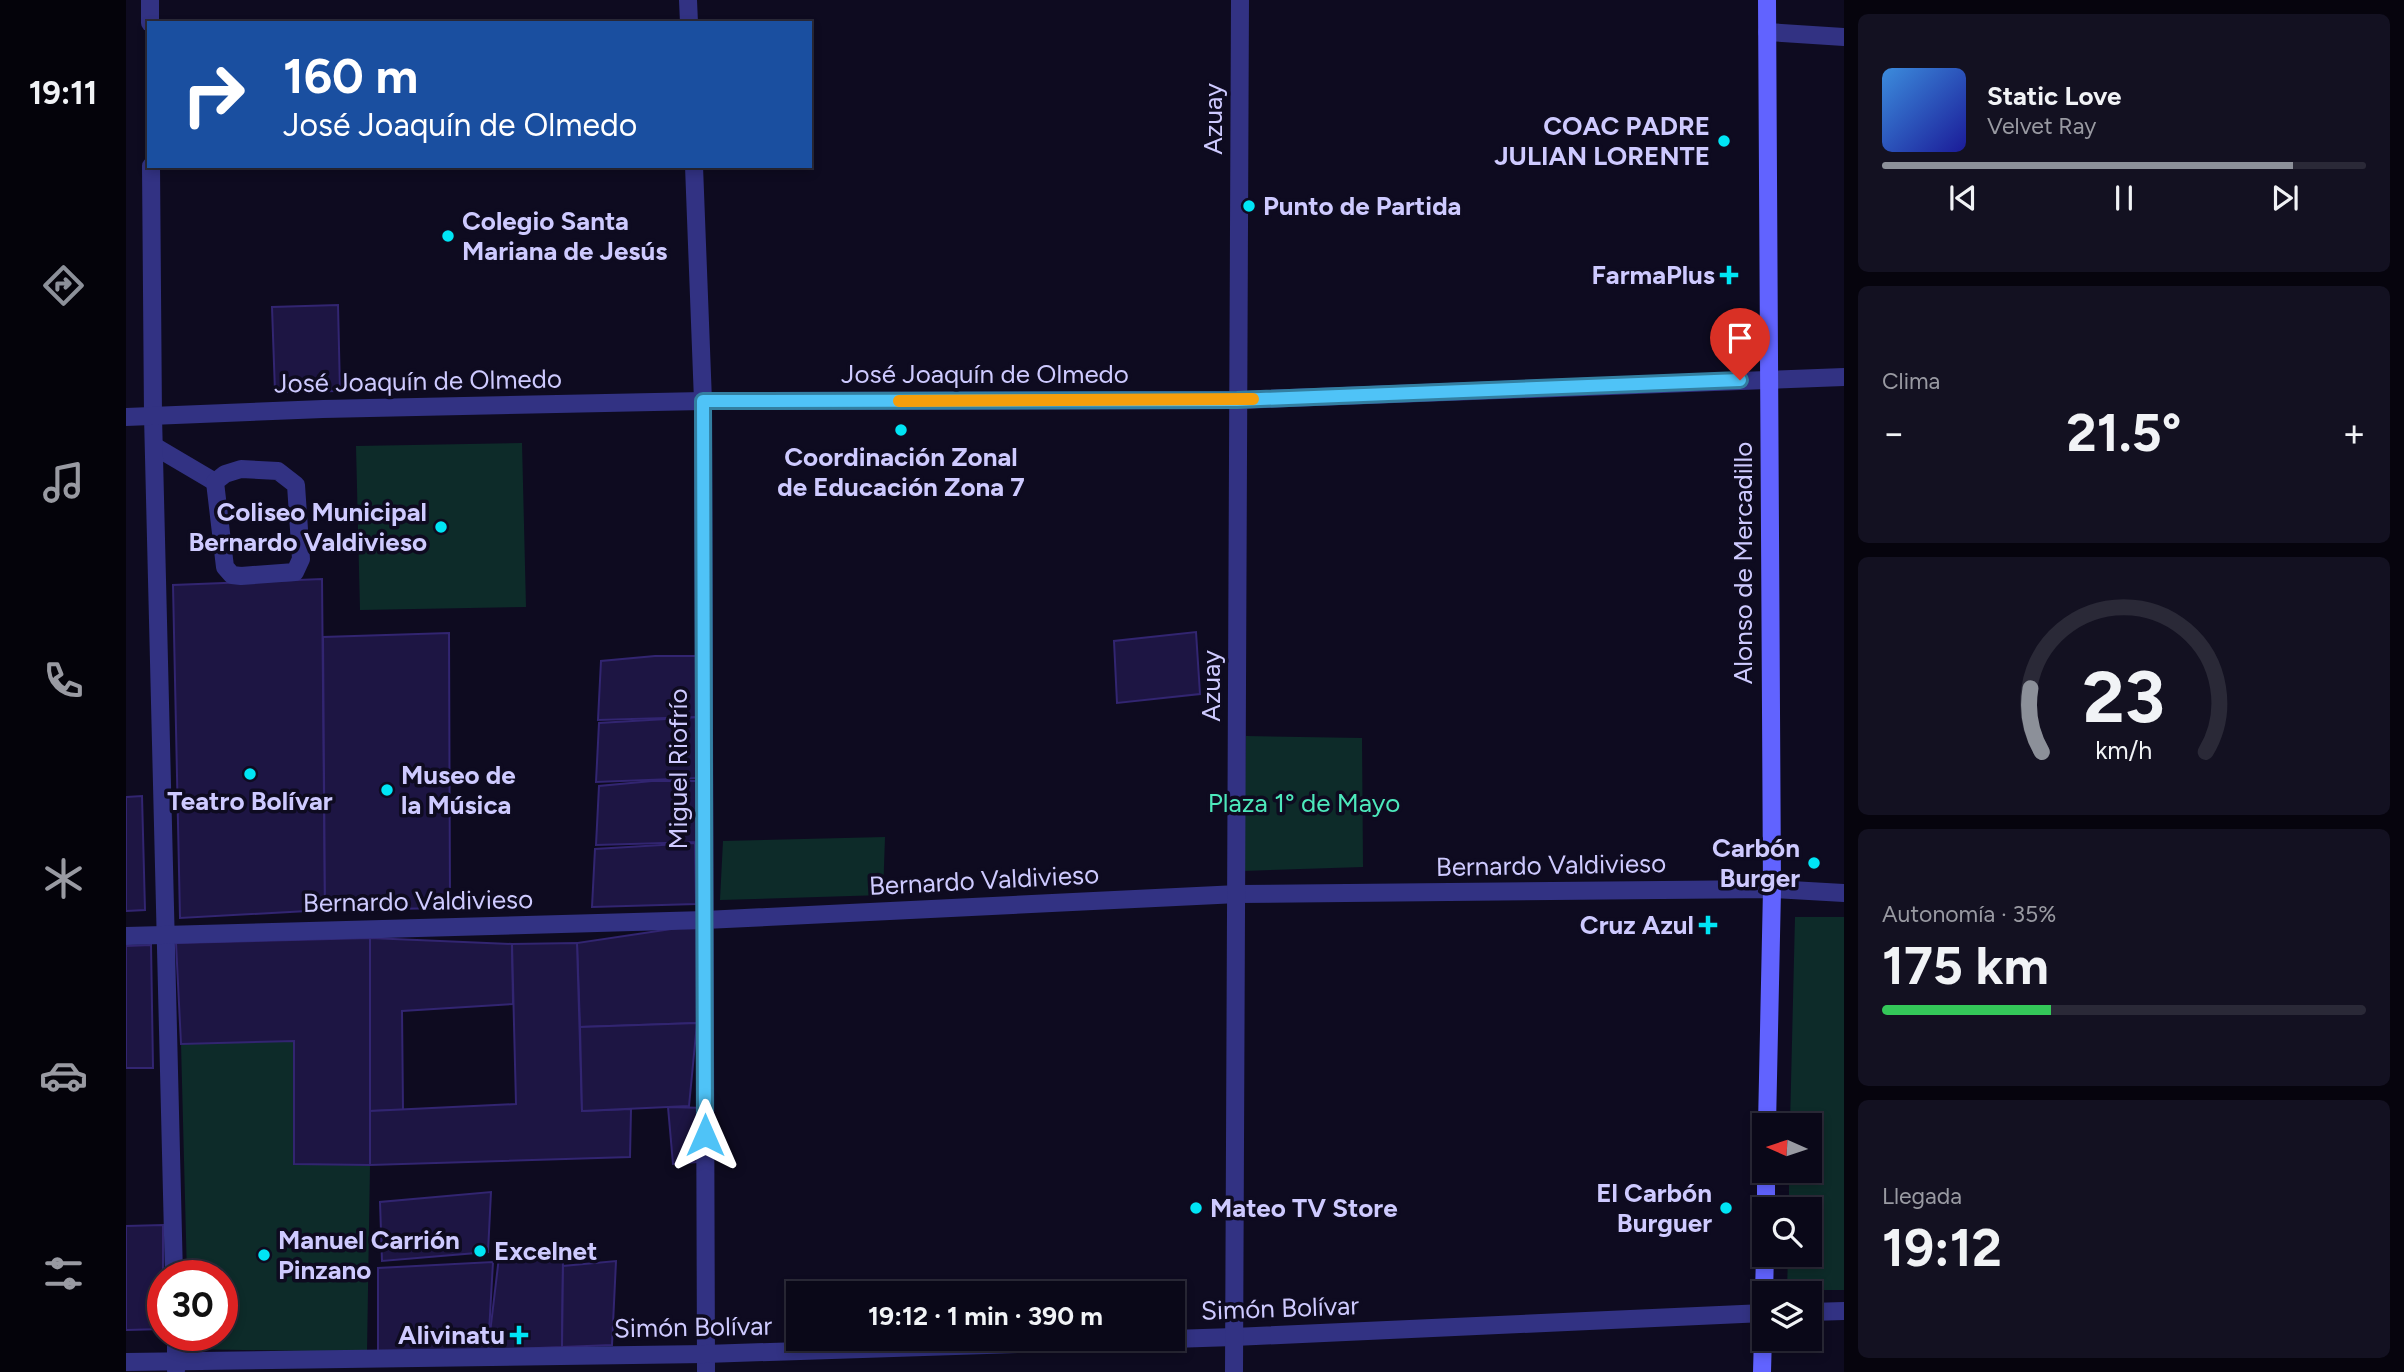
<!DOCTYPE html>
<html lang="es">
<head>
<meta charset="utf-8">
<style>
  :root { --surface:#0a0818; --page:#131121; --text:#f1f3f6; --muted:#999aa2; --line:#2a2937; --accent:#8c9099 }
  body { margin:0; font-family:Figtree,sans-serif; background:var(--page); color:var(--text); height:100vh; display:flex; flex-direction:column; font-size:26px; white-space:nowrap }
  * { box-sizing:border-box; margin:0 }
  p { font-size:23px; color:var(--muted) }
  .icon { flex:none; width:38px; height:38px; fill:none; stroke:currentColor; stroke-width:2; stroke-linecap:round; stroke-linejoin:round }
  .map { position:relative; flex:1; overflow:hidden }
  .sheet { display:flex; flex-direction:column; gap:14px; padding:14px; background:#06040d; width:560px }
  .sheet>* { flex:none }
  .top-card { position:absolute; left:21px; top:21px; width:665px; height:147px; border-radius:0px; box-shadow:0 4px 10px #0003,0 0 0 2px var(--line); background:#1a4fa0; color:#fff; overflow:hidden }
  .needle { width:46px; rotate:273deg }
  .tools { position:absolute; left:1626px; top:1113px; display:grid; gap:14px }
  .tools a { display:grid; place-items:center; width:70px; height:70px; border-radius:0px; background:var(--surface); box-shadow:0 4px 10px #0003,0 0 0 2px var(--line); font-size:35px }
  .speed { position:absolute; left:21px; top:1260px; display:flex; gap:14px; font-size:35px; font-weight:700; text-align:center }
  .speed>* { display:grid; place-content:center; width:91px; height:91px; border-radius:50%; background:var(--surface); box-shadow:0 4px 10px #0003,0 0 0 2px var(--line); line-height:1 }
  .speed .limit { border:10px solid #d22; background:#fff; color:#111 }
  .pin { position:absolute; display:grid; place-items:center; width:60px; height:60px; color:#fff; margin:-72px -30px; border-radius:50% 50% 50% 0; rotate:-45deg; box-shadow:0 0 7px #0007 }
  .pin .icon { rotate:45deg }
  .me { position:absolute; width:77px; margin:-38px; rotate:0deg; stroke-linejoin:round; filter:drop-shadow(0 0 5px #0008) }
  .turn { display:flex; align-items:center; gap:24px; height:147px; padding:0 21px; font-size:32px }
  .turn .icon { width:91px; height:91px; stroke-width:2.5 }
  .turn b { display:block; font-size:49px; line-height:60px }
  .big { font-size:52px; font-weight:700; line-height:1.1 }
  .sheet .card { flex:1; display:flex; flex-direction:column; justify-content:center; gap:10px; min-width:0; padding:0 24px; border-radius:10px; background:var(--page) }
  .sheet .dial { align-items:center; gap:0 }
  .dial svg { height:182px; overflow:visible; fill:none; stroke:var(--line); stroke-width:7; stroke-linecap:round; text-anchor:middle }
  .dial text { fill:var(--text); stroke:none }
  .song { display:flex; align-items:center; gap:21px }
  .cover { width:84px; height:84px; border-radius:10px; background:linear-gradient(135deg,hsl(210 70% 55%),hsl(240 70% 35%)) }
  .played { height:7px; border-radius:4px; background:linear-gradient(90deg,var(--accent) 85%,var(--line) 85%) }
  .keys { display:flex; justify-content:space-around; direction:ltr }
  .heat { display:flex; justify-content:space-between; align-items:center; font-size:38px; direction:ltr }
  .charge { height:10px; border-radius:5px; background:linear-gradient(90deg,#34c759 35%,var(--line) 0) }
  .trip { position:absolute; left:660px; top:1281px; width:399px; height:70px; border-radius:0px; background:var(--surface); box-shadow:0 4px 10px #0003,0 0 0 2px var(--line); font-weight:700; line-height:70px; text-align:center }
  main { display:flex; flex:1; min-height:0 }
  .menu { display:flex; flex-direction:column; width:126px; justify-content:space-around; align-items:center; background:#04030a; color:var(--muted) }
  .menu .icon { width:49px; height:49px }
  .menu .on { color:var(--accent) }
  .menu b { font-size:32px; color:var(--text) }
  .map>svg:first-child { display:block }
</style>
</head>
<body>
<main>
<nav class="menu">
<b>19:11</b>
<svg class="icon on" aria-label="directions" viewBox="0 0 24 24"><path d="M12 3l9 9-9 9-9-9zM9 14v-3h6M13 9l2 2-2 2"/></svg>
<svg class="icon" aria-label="music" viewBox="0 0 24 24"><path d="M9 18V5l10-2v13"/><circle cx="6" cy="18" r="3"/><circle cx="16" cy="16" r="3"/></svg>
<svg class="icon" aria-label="phone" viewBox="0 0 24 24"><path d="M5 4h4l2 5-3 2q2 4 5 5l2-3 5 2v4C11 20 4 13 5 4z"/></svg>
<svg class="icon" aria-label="climate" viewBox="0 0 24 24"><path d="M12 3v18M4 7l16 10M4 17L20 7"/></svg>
<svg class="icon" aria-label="car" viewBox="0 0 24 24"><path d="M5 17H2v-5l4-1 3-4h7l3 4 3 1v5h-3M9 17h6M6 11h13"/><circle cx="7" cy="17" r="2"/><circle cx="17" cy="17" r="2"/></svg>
<svg class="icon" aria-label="filters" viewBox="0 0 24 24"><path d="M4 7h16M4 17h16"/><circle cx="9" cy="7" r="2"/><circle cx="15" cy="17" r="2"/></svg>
</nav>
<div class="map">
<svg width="1718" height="1372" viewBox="0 0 1718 1372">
  <rect width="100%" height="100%" fill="#0e0b20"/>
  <g fill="#0d2b29">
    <polygon points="396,443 400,607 234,610 230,446"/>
    <polygon points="1120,736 1236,738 1237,867 1117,871"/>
    <polygon points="759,837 757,895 594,900 597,841"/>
    <polygon points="1669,917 1718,917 1718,1290 1661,1290 1662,1255 1684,1255 1684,1209 1663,1209 1663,1171 1684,1171 1684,1125 1664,1125"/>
    <polygon points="168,1041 168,1164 244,1165 241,1352 63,1349 62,1335 96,1335 96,1276 61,1276 55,1044"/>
  </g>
  <g fill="#1d1543" stroke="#322571" stroke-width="2">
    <polygon points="212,305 214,391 149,392 146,307"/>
    <polygon points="196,579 199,910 54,918 47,585"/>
    <polygon points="1070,632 1074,694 991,703 988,641"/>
    <polygon points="323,633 324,908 199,910 197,637"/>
    <polygon points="529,656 576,656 576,717 472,720 475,661"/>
    <polygon points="574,717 574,778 470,782 473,723"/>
    <polygon points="526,781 574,781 573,842 470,845 473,786"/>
    <polygon points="16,796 19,910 0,911 0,797"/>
    <polygon points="569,843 570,904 466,907 469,849"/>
    <polygon points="579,924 571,1023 454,1027 451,943"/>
    <polygon points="244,938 244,1165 168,1164 168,1041 55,1044 50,943"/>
    <polygon points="244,938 386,944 387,1004 276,1011 277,1110 244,1111"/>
    <polygon points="451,943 456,1111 505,1109 504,1157 244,1165 244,1111 390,1104 386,944"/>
    <polygon points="25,945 27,1068 0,1068 0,946"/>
    <polygon points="571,1023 563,1106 456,1111 454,1027"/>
    <polygon points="542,1107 579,1108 571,1162 547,1164"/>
    <polygon points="365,1192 362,1252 256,1261 254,1202"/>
    <polygon points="37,1225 37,1329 0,1330 0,1226"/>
    <polygon points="437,1255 436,1347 362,1350 373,1257"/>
    <polygon points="490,1261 486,1345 436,1347 437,1266"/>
    <polygon points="367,1262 362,1350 252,1358 252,1268"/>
  </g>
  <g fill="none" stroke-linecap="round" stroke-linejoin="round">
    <g stroke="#323283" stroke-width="18">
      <polyline points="1641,32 1718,37"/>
      <polyline points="28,446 89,482"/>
      <polygon points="115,469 152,471 170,485 175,559 169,572 115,576 106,575 99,567 89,482 99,474"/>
    </g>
    <g stroke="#323283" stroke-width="18">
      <polyline points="24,0 24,23"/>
      <polyline points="562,0 563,23"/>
      <polyline points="25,166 27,416 48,1276"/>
      <polyline points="568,166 577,401 580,1372"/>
      <polyline points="0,417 197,409 577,401 1111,400 1718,377"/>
      <polyline points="0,936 579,920 1112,894 1646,889 1718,893"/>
      <polyline points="1684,1312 1718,1311"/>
      <polyline points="50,1335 50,1370"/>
      <polyline points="0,1362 579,1354 1108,1337 1638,1313"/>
      <polyline points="1108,1372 1114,0"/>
    </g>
    <g stroke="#6163ff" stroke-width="18">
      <polyline points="1641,0 1646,889 1641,1125"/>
      <polyline points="1640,1209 1640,1171"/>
      <polyline points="1638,1293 1639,1255"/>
      <polyline points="1636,1372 1638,1299"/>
    </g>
  </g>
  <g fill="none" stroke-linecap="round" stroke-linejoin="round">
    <defs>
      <polyline id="route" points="579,1135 577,401 1111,400 1614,380"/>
    </defs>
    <use href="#route" stroke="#337fa1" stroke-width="18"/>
    <use href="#route" stroke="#4fc3f7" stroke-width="12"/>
    <polyline stroke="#f59e0b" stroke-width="12" points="773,401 1127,399"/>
  </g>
  <g fill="#00e5f5" stroke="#0e0b20" stroke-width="2.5">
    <circle cx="1598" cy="141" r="7"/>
    <circle cx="1123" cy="206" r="7"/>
    <circle cx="322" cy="236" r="7"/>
    <path d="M1599.5 264.5h7v7h7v7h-7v7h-7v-7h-7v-7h7z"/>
    <circle cx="775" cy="430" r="7"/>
    <circle cx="315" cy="527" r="7"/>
    <circle cx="124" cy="774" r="7"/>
    <circle cx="261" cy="790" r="7"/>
    <circle cx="1688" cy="863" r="7"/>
    <path d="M1578.5 914.5h7v7h7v7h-7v7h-7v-7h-7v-7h7z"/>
    <circle cx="1070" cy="1208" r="7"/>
    <circle cx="1600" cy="1208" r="7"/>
    <circle cx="354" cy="1251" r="7"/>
    <circle cx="138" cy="1255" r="7"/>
    <path d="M389.5 1324.5h7v7h7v7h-7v7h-7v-7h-7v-7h7z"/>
  </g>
  <g text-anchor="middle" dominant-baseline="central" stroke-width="7" stroke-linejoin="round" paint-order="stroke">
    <g font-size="26" fill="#cecaff" stroke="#0e0b20">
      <text transform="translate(1087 119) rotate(-90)">Azuay</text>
      <text x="859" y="374">José Joaquín de Olmedo</text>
      <text transform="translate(292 381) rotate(-1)">José Joaquín de Olmedo</text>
      <text transform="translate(1617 563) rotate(-90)">Alonso de Mercadillo</text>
      <text transform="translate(1085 686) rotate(-90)">Azuay</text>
      <text transform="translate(552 769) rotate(-90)">Miguel Riofrío</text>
      <text transform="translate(1425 865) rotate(-1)">Bernardo Valdivieso</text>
      <text transform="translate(858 880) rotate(-3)">Bernardo Valdivieso</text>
      <text transform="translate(292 901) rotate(-1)">Bernardo Valdivieso</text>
      <text transform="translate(1154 1308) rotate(-2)">Simón Bolívar</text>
      <text transform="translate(567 1327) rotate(-1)">Simón Bolívar</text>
    </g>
    <g font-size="26" font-weight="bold" fill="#cecaff" stroke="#0e0b20" text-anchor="end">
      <text x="1584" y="126">COAC PADRE<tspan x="1584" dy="30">JULIAN LORENTE</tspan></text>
      <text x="1137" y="206" text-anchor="start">Punto de Partida</text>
      <text x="336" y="221" text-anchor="start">Colegio Santa<tspan x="336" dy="30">Mariana de Jesús</tspan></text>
      <text x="1589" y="275">FarmaPlus</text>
      <text x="775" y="457" text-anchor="middle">Coordinación Zonal<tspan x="775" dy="30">de Educación Zona 7</tspan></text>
      <text x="301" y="512">Coliseo Municipal<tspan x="301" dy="30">Bernardo Valdivieso</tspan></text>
      <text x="275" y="775" text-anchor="start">Museo de<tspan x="275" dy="30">la Música</tspan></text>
      <text x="124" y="801" text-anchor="middle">Teatro Bolívar</text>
      <text x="1674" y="848">Carbón<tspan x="1674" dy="30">Burger</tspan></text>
      <text x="1568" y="925">Cruz Azul</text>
      <text x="1586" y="1193">El Carbón<tspan x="1586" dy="30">Burguer</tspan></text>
      <text x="1084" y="1208" text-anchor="start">Mateo TV Store</text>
      <text x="152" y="1240" text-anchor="start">Manuel Carrión<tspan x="152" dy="30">Pinzano</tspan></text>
      <text x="368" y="1251" text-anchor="start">Excelnet</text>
      <text x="379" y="1335">Alivinatu</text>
    </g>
    <g font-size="26" fill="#4de9bc" stroke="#0e0b20">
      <text x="1178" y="803">Plaza 1° de Mayo</text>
    </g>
  </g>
</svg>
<div class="tools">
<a><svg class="needle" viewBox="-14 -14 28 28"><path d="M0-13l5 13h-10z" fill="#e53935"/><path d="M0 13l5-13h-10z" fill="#999aa2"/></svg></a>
<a><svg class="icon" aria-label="search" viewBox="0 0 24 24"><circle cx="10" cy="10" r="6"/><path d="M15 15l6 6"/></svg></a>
<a><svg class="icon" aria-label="layers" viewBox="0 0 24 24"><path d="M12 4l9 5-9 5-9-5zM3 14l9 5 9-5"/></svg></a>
</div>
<div class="speed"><div class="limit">30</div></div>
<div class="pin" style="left:1614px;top:380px;background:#d93025"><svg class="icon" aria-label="arrive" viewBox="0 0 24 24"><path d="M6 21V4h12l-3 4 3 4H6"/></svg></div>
<svg class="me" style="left:579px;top:1135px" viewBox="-20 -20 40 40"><path d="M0-17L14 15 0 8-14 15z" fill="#4fc3f7" stroke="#fff" stroke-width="4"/></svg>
<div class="trip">19:12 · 1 min · 390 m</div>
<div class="top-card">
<div class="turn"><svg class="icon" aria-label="right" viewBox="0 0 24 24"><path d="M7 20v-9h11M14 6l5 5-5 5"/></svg><div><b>160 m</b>José Joaquín de Olmedo</div></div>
</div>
</div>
<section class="sheet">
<div class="card">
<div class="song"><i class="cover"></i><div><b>Static Love</b><p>Velvet Ray</p></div></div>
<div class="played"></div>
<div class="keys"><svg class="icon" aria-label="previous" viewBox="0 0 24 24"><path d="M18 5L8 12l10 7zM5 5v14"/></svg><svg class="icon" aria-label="pause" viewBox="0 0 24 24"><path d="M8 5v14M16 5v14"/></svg><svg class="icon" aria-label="next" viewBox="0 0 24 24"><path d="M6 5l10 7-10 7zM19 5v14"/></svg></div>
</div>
<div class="card"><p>Clima</p>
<div class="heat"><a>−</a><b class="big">21.5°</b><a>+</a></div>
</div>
<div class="card dial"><svg viewBox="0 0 100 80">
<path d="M14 69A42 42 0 1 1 86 69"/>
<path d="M14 69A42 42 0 0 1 9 41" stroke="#8c9099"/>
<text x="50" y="56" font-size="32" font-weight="700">23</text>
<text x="50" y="72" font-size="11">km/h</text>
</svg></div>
<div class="card"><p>Autonomía · 35%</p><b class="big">175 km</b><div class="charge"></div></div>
<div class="card"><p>Llegada</p><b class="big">19:12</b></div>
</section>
</main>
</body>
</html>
